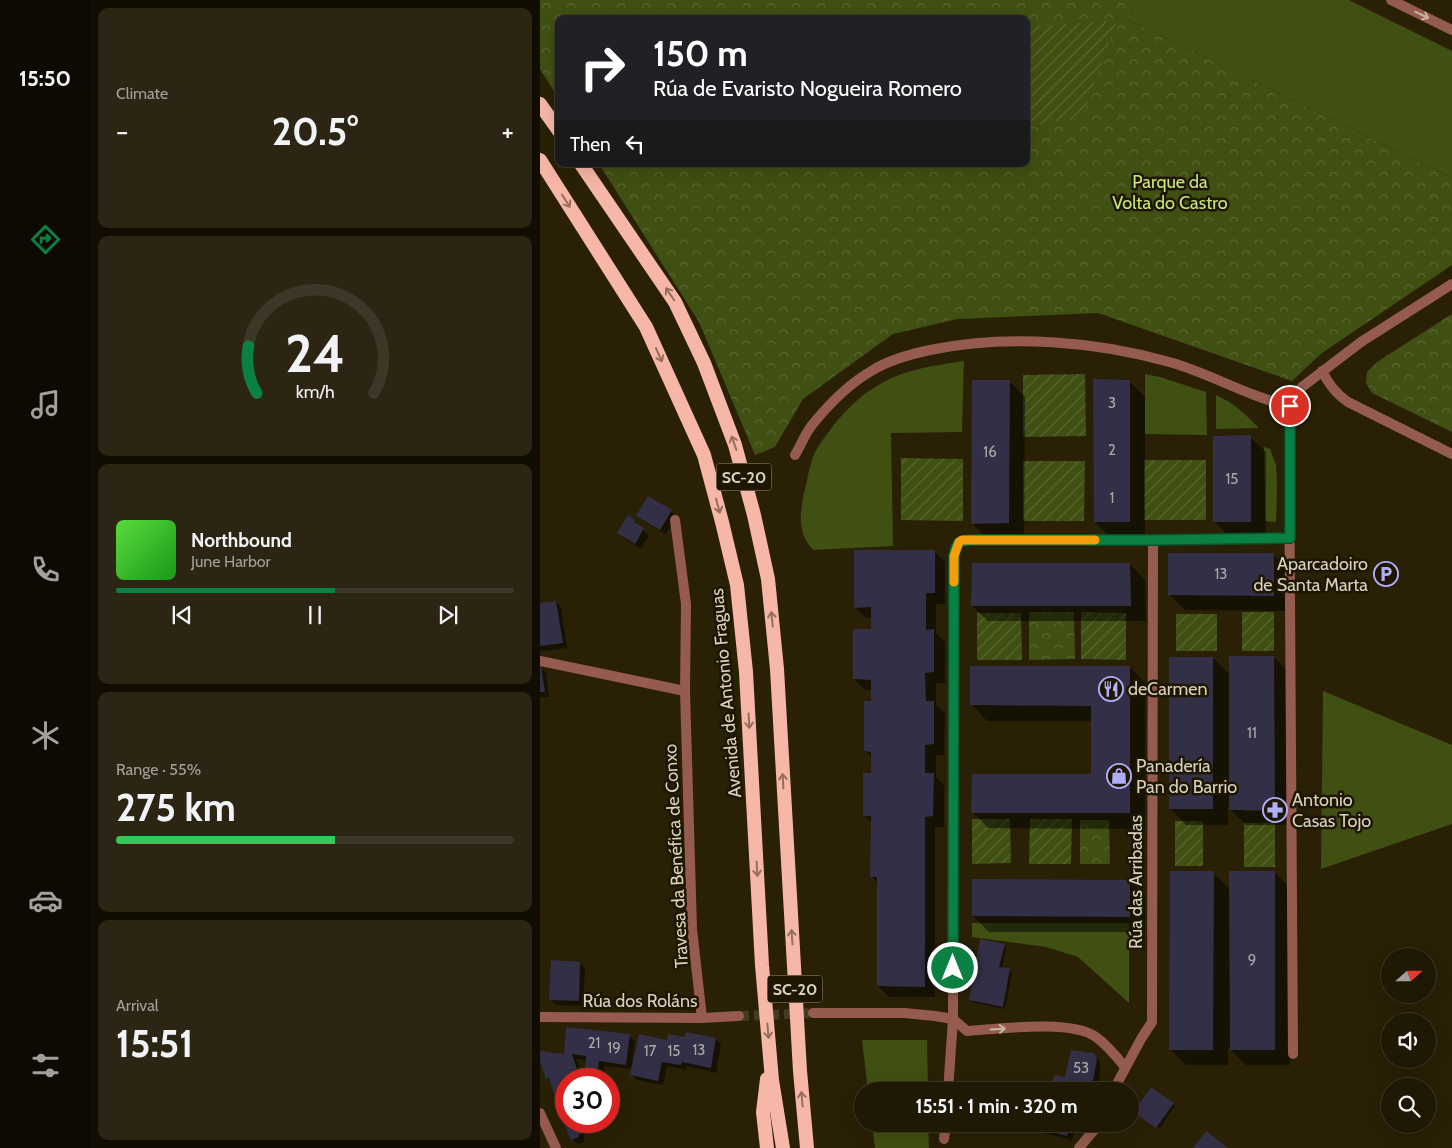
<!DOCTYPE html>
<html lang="en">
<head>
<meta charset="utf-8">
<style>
  :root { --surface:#1f1804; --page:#2c2513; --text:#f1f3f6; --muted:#a1a09a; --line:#3c3726; --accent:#0b8043 }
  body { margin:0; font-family:Cabin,sans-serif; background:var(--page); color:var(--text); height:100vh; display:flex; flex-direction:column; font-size:19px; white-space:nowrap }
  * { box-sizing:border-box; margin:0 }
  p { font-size:16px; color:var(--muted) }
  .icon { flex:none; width:28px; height:28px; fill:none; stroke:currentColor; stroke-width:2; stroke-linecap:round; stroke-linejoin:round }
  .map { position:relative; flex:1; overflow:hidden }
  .drawer { display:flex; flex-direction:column; gap:8px; padding:8px; background:#110d02; width:450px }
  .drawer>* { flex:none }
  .guide { position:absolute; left:15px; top:15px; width:475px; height:152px; border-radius:10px; box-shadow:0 5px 20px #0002,0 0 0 1px var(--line); background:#202124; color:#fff; overflow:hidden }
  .needle { width:32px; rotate:69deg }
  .fabs { position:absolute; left:841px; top:948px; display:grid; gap:10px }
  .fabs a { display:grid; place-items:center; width:55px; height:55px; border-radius:50%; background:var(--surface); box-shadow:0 5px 20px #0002,0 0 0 1px var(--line); font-size:25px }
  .speed { position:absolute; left:15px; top:1068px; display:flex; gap:10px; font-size:25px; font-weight:700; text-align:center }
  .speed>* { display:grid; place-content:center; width:65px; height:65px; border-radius:50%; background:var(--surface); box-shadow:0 5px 20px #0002,0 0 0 1px var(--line); line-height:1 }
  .speed .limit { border:8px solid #d22; background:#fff; color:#111 }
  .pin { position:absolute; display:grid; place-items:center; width:42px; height:42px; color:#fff; margin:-21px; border:2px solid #fff; border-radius:50%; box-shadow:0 1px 5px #0007 }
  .me { position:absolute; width:55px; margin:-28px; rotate:0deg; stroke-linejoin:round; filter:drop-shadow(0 0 4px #0008) }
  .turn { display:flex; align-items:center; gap:18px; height:105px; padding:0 15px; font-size:22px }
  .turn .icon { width:65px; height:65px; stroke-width:2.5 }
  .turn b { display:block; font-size:35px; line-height:42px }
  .then { display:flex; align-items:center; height:48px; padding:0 15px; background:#0003; gap:10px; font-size:19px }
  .big { font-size:38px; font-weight:800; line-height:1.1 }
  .drawer .card { flex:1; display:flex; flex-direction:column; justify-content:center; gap:8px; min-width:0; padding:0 18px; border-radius:10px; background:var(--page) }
  .drawer .dial { align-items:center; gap:0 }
  .dial svg { height:130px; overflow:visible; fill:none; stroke:var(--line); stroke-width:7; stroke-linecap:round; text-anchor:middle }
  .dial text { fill:var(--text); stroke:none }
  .song { display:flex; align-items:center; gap:15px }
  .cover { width:60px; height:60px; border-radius:8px; background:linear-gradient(135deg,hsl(110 70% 55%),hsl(120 70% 35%)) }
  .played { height:5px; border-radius:2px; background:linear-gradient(90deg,var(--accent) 55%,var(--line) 55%) }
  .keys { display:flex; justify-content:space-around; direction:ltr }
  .heat { display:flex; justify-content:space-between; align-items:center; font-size:28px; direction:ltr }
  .charge { height:8px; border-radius:4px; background:linear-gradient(90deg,#34c759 55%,var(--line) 0) }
  .trip { position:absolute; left:314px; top:1082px; width:285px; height:50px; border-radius:25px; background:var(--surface); box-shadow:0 5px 20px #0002,0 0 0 1px var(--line); font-weight:800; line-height:50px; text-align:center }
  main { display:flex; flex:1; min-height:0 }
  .menu { display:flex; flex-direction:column; width:90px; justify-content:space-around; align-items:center; background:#0c0a02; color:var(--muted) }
  .menu .icon { width:35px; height:35px }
  .menu .active { color:var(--accent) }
  .menu b { font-size:22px; color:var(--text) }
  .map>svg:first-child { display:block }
</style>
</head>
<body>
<main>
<nav class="menu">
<b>15:50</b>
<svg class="icon active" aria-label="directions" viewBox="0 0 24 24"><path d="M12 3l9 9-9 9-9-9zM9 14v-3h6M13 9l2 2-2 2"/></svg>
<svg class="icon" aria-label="music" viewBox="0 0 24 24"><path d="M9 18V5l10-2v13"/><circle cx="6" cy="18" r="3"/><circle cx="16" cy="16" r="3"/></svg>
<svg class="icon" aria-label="phone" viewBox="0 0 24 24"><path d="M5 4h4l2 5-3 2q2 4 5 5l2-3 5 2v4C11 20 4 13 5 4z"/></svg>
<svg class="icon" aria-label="climate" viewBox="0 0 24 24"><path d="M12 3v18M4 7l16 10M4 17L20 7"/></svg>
<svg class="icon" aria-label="car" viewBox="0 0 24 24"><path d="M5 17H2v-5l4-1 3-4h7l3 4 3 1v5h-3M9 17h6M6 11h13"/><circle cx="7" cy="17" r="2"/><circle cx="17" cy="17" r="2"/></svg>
<svg class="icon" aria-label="filters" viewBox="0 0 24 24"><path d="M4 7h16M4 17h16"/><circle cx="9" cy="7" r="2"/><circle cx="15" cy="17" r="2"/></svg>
</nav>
<section class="drawer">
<div class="card"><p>Climate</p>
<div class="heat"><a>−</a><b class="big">20.5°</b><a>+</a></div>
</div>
<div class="card dial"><svg viewBox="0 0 100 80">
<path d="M14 69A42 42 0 1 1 86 69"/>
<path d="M14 69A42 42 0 0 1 9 40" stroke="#0b8043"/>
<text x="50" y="56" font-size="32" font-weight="700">24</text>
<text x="50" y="72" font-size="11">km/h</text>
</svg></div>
<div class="card">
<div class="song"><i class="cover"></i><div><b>Northbound</b><p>June Harbor</p></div></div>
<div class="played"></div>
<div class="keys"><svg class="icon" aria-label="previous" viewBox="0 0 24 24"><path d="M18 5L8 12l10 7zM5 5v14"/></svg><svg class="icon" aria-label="pause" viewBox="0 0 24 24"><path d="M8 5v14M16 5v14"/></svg><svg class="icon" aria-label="next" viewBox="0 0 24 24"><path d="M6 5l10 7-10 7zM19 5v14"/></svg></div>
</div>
<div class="card"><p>Range · 55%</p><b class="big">275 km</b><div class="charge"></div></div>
<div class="card"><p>Arrival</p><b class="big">15:51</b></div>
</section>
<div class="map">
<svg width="912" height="1148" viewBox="0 0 912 1148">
  <defs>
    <pattern id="forest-crowns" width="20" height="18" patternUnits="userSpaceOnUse" patternTransform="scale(1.25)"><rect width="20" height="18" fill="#404f12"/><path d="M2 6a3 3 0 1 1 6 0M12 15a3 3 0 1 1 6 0" fill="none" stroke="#5b6733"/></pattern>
    <pattern id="garden-furrows" width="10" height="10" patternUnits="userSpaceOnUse" patternTransform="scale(1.25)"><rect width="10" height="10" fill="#404f12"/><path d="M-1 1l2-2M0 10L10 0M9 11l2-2" fill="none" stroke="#5b6733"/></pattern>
  </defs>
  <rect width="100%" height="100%" fill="#292006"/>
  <g fill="#404f12">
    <polygon points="598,0 809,0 912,51 912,178 589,20"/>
    <path d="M424 361 422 432 351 433 353 546 273 550C257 533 260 514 264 493 267 483 268 472 271 463 274 450 283 440 290 430 314 398 343 376 383 368 396 365 410 363 424 361Z"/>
    <polygon points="605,374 620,377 666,392 667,435 605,434"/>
    <path d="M676 395C694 403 705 414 719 428L676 429Z"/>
    <polygon points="724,447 730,449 736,465 737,484 736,522 725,521"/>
    <polygon points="783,691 912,745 912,824 781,869"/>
    <polygon points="432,923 589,923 589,1003 538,957 506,947 432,937"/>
    <polygon points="322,1040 387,1040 388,1091 328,1091"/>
    <polygon points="332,1124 388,1124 389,1148 335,1148"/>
  </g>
  <g fill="url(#forest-crowns)">
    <polygon points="0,0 598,0 589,20 912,178 912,265 782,353 752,381 558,313 417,319 353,334 263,399 235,447 215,455 159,322 59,164 486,164 486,19 19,19 19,99 0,69"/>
    <polygon points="912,314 912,432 832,393 826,383 827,372 837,362"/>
    <polygon points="489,612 534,612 535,659 489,660"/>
    <polygon points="540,820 569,820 570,864 540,864"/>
  </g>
  <g fill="url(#garden-furrows)">
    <polygon points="577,20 542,118 486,126 486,27"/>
    <polygon points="545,374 546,436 483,437 483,375"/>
    <polygon points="361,458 423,459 423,521 361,520"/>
    <rect x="604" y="460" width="62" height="60"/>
    <polygon points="483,461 545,461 544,521 483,521"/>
    <polygon points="541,612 586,613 586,660 541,659"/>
    <rect x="702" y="612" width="32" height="39"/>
    <polygon points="437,613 481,613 482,660 437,660"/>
    <rect x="636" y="614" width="41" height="37"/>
    <polygon points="432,819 470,819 471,863 432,864"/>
    <polygon points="490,819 532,819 531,864 489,864"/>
    <rect x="635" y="821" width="28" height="45"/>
    <rect x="704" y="823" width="31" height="44"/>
  </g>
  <g fill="#0007" fill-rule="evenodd">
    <polygon points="469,381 485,397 484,538 447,539 432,523"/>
    <polygon points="589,381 605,397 605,538 571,538 555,522"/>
    <polygon points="710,437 726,452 726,537 690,537 674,521"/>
    <polygon points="131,511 136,517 126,534 103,521 98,516"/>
    <polygon points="95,521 100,526 99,527 109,535 101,549 84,538 78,533"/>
    <polygon points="394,552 405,562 405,604 396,604 396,633 405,642 405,683 396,683 396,705 405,713 404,755 396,755 396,777 404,785 404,827 395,827 395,997 349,997 338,986 338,883 331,876 332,823 325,816 332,774 332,758 325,751 332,702 332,690 325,690 314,679 332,630 333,618 326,618 315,607"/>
    <polygon points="734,555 749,570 749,611 645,610 629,594"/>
    <polygon points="590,564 605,580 606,621 448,621 432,606"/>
    <polygon points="16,602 21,607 27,648 4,651 0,649 0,604"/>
    <path d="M734 657 749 673 750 825H706L688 807V825H646L631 809 673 658 690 675ZM704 809H741V811H704Z"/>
    <polygon points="590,667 605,683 605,829 448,828 433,812 552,775 552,721 447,721 432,705"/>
    <polygon points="0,668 6,673 9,697 0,697"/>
    <polygon points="734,872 750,887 750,1065 706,1065 688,1047 688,1065 646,1065 630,1049 673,873 691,890"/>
    <polygon points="590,881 605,896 605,932 449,932 433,916"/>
    <polygon points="464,945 466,947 462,968 469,970 472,972 465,1009 432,1002 430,1000"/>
    <polygon points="40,963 45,968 43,1006 16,1005 11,1000"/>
    <polygon points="89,1036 95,1041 91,1069 64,1066 63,1076 51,1074 46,1069 47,1060 36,1059 42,1074 37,1076 38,1079 26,1079 26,1121 46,1121 44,1142 38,1144 32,1139 12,1083 7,1078 0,1057 0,1053 25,1055"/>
    <polygon points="146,1038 176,1039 181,1044 176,1073 147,1066 146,1070 127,1066 123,1085 97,1080 92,1075 128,1042"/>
    <polygon points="553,1054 559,1060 561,1065 557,1091 512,1091 515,1076 526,1078"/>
    <polygon points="633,1104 635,1106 619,1129 597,1114"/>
    <polygon points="489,1124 549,1124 548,1127 536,1125 532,1140 494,1131 489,1126"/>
  </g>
  <g fill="#322f47">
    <polygon points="553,379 590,380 590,522 554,522"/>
    <polygon points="432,380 470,380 469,523 431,524"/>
    <polygon points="711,435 711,522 673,522 673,436"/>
    <polygon points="108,496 132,510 120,530 96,516"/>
    <polygon points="88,515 95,520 94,522 104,528 95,544 77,533"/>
    <polygon points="314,550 395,550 395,593 386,593 386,630 394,629 394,672 385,673 386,701 394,701 394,744 385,745 385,773 394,773 393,816 385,817 385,987 337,986 337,877 330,877 331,816 323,816 323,773 331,773 331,752 324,751 324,701 331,701 331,680 313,679 313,629 331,629 331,607 314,608"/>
    <polygon points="628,553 734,553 734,596 628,595"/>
    <polygon points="432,563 590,563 591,606 431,606"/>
    <polygon points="16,601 23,643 0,646 0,603"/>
    <polygon points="689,656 734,656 735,810 689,810"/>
    <rect x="629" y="657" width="44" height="152"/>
    <polygon points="0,666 1,666 5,692 0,692"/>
    <polygon points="430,666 590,666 590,813 431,813 432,774 551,774 551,706 430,705"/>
    <polygon points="630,871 674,871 673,1050 629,1050"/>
    <polygon points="689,871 735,871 735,1050 690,1050"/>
    <polygon points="432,879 590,880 590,917 432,916"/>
    <polygon points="440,939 465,944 459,967 470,968 463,1007 429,1000"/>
    <polygon points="11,960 40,962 39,1001 9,1000"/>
    <polygon points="26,1027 90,1034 86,1065 59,1061 58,1071 45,1070 46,1056 32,1054 37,1069 33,1070 36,1079 26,1079 26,1121 41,1121 39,1137 31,1140 23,1122 9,1078 6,1079 0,1061 0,1051 24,1054"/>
    <polygon points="146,1032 176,1038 171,1068 142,1062 141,1065 122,1062 118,1081 90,1075 99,1034 127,1040 128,1034 145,1037"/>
    <polygon points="531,1050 554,1053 557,1059 551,1091 510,1091 514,1075 525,1077"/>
    <polygon points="611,1087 634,1103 616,1128 593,1112"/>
    <polygon points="488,1124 530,1124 527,1136 488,1126"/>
    <polygon points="666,1131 688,1148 653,1148"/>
  </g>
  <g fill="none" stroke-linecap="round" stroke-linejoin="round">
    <polyline stroke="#433b22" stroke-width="10" stroke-dasharray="10 5" stroke-linecap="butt" points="199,1016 273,1013"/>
    <g stroke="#955b4e" stroke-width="10">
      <polyline points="851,0 912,30"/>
      <path d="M782 371C789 384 795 393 808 402L912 454"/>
      <path d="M255 455C261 445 265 434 272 425 289 404 310 383 333 370 351 359 371 354 390 350 468 334 557 341 633 363 673 375 709 397 750 406"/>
      <polyline points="135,520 146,604 145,691 152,929 162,1018"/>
      <polyline points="0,661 145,691"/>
      <path d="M273 1013H364L395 1016 413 1019 427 1031C458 1029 532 1019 556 1037 567 1045 577 1057 585 1067"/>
      <polyline points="0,1017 162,1018 199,1016"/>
      <polyline points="753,1054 749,450 750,406 756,394 762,387 821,342 912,284"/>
      <path d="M408 1091 413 1019 414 556C416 543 418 540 431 540H613L749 538"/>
      <polyline points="573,1091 601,1039 612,1022 613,540"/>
      <polyline points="0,1113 16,1148"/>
      <polyline points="404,1139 406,1124"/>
      <polyline points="539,1148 559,1124"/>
    </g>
    <g stroke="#f6b7a8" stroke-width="14">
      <polyline points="0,104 19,131"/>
      <polyline points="0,160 106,327 164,455 182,522 197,585 206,672 222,965 232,1080 243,1148"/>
      <polyline points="41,164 135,302 164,363 195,445 214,515 228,579 237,669 260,1071 267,1148"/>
      <polyline points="227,1148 223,1112 227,1079"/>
    </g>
  </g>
  <defs><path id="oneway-shaft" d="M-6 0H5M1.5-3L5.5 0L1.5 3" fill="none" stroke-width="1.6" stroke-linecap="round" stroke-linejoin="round" transform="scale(1.25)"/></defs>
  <g stroke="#c6b4a6">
    <use href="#oneway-shaft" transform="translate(882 15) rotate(26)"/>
    <use href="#oneway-shaft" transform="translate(458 1029) rotate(-3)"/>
  </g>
  <g stroke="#956f5c">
    <use href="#oneway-shaft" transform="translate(26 201) rotate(58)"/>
    <use href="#oneway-shaft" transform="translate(130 294) rotate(-124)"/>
    <use href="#oneway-shaft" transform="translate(119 355) rotate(66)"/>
    <use href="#oneway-shaft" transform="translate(194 443) rotate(-109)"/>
    <use href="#oneway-shaft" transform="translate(178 506) rotate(75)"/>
    <use href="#oneway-shaft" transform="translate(232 619) rotate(-96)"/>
    <use href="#oneway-shaft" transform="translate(209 721) rotate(87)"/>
    <use href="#oneway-shaft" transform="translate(243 781) rotate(-93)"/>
    <use href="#oneway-shaft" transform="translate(217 869) rotate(87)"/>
    <use href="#oneway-shaft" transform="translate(252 937) rotate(-94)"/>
    <use href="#oneway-shaft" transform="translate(228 1031) rotate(85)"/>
    <use href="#oneway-shaft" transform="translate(262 1099) rotate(-95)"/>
  </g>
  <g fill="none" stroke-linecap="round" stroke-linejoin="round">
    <defs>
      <path id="route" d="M413 968 414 556C416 543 418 541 431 540H613L750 538V406"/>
    </defs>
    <use href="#route" stroke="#07532c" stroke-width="12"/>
    <use href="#route" stroke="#0b8043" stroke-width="9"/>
    <polyline stroke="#f59e0b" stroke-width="9" points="414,582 414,556 419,542 422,540 555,540"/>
  </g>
  <defs>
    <symbol id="parking-ring" viewBox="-11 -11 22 22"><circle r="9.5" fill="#1f1600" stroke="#afaefa" stroke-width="1.5"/><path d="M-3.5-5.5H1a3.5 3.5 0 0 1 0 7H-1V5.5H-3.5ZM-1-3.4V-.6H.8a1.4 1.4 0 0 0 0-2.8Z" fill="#afaefa"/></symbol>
    <symbol id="restaurant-ring" viewBox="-11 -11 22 22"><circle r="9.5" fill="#1f1600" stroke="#afaefa" stroke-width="1.5"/><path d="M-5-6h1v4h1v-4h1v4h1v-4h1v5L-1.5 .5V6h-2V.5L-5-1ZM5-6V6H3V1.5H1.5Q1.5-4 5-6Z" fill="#afaefa"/></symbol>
    <symbol id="shop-ring" viewBox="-11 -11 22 22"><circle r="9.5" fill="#1f1600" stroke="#afaefa" stroke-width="1.5"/><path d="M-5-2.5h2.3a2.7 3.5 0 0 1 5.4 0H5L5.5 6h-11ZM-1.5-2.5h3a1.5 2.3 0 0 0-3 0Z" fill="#afaefa"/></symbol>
    <symbol id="pharmacy-ring" viewBox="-11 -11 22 22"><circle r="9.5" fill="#1f1600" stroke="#afaefa" stroke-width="1.5"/><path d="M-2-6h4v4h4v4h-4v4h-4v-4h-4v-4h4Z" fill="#afaefa"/></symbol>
  </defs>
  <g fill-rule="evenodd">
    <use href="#parking-ring" x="832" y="560" width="28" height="28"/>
    <use href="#restaurant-ring" x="557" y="675" width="28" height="28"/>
    <use href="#shop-ring" x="565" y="762" width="28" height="28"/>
    <use href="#pharmacy-ring" x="721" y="796" width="28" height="28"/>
  </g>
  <g text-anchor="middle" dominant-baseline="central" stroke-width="5" stroke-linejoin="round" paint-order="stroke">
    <g font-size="15" fill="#aea8a4">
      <text x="572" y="403">3</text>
      <text x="572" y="450">2</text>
      <text x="450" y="452">16</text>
      <text x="692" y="479">15</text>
      <text x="572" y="498">1</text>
      <text x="681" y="574">13</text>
      <text x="712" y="733">11</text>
      <text x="712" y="960">9</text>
      <text x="54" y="1043">21</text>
      <text x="74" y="1048">19</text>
      <text x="159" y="1050">13</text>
      <text x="110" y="1051">17</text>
      <text x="134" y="1051">15</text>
      <text x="541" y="1068">53</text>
    </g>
    <g fill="#1f1600" stroke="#a09988" stroke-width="1">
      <rect x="176.5" y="463.5" width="55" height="27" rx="4"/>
      <rect x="227.5" y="975.5" width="55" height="27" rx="4"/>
    </g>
    <g font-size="16" font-weight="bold" fill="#d7d1c3">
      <text x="204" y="477">SC-20</text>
      <text x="255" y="989">SC-20</text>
    </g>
    <g font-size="18" fill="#c7e876" stroke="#1f1600">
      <text x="630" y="182">Parque da<tspan x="630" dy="21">Volta do Castro</tspan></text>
    </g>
    <g font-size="18" fill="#d7d1c3" stroke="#1f1600" text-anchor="start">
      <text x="828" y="564" text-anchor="end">Aparcadoiro<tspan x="828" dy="21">de Santa Marta</tspan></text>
      <text x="588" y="689">deCarmen</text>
      <text x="596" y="766">Panadería<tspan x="596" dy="21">Pan do Barrio</tspan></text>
      <text x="752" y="800">Antonio<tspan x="752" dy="21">Casas Tojo</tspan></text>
    </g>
    <g font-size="18" fill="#d7d1c3" stroke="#1f1600">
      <text transform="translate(186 693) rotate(-95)">Avenida de Antonio Fraguas</text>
      <text transform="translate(136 856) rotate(-93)">Travesa da Benéfica de Conxo</text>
      <text transform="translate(596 882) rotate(-90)">Rúa das Arribadas</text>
      <text x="100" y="1001">Rúa dos Roláns</text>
    </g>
  </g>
</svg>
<div class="fabs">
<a><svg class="needle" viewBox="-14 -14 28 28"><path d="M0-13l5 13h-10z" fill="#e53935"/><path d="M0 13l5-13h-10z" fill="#a1a09a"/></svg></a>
<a><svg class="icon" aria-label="sound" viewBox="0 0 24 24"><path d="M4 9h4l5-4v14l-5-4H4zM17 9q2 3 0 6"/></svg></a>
<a><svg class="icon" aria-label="search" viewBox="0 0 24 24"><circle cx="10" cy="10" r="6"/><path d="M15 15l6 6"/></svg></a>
</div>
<div class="speed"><div class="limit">30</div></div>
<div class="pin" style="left:750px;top:406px;background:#d93025"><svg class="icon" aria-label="arrive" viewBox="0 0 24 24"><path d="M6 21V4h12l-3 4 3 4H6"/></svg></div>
<svg class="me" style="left:413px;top:968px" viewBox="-20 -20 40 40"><circle r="17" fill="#0b8043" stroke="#fff" stroke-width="3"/><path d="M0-11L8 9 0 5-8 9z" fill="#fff"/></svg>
<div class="trip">15:51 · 1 min · 320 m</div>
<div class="guide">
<div class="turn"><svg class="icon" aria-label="right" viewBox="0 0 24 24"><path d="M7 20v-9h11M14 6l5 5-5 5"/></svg><div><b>150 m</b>Rúa de Evaristo Nogueira Romero</div></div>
<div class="then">Then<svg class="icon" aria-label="left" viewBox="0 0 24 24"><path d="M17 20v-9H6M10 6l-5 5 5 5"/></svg></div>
</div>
</div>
</main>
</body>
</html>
